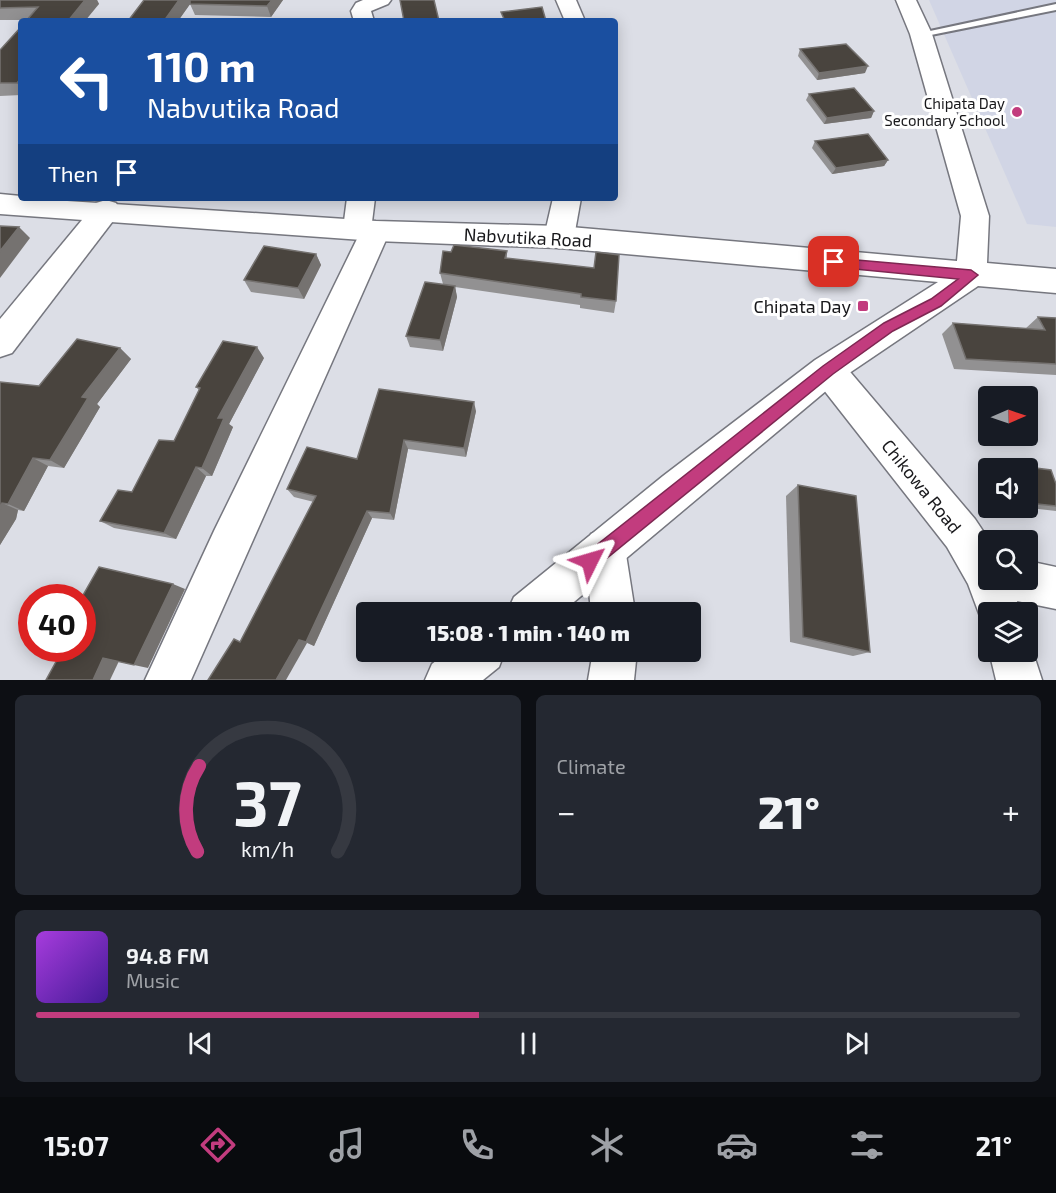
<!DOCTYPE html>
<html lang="en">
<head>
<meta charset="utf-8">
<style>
  :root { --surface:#171b24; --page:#242831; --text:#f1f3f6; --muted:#9ea1a6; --line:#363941; --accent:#c23c7e }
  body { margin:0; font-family:"Exo 2",sans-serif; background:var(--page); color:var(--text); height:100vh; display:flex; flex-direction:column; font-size:22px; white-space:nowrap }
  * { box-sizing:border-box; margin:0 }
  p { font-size:20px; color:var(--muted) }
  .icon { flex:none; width:33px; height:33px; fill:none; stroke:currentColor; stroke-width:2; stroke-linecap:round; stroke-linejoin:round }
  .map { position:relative; height:680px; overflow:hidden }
  .sheet { display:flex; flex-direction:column; gap:15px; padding:15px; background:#0d0f14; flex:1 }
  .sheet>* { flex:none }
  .guide { position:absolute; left:18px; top:18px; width:600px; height:183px; border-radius:6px; box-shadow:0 3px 15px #0003; background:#1a4fa0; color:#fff; overflow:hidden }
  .needle { width:39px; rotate:88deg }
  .fabs { position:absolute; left:978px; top:386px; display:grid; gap:12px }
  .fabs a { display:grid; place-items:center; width:60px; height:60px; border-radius:6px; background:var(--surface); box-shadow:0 3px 15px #0003; font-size:30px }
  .speed { position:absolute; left:18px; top:584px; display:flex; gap:12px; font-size:30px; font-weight:700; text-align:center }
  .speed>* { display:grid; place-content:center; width:78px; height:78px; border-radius:50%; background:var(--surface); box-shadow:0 3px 15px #0003; line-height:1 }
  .speed .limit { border:9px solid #d22; background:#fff; color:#111 }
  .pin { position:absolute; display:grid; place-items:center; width:51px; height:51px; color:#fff; margin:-26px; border-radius:12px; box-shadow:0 3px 9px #0006 }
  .me { position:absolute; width:66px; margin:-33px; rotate:50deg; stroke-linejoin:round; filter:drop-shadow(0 0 4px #0008) }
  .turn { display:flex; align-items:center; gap:21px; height:126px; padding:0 30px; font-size:27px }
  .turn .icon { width:78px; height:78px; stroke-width:2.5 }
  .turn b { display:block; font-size:42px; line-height:51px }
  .then { display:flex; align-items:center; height:57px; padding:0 30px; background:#0003; gap:12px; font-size:22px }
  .big { font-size:45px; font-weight:800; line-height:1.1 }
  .sheet .widget { flex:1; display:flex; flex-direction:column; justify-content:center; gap:9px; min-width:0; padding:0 21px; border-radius:9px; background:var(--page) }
  .sheet .dial { align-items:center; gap:0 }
  .dial svg { height:156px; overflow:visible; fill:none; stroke:var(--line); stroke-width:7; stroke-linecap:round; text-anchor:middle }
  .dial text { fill:var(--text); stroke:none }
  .song { display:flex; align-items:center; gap:18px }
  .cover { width:72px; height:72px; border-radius:9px; background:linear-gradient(135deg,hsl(280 70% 55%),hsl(260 70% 35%)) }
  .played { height:6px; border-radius:3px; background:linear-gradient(90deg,var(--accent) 45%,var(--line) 45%) }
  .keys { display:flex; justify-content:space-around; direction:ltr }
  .heat { display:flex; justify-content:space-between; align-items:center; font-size:33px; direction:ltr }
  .sheet .tiles { flex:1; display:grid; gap:15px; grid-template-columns:1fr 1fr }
  .widget:last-child { grid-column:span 2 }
  .trip { position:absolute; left:356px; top:602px; width:345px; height:60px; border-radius:6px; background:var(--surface); box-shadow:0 3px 15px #0003; font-weight:800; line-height:60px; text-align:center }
  .menu { display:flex; height:96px; justify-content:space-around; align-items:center; background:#090b0e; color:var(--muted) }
  .menu .icon { width:42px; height:42px }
  .menu .selected { color:var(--accent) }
  .menu b { font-size:27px; color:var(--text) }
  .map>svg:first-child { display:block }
</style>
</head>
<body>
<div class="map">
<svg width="1056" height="680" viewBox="0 0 1056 680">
  <rect width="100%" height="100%" fill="#dcdee6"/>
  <polygon fill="#d1d5e5" points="929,0 1056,0 1056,227 1027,224"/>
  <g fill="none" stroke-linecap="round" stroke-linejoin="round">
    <defs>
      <polygon id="lane" points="1056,4 1056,10 921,37 916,34"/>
      <g id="street">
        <polygon points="363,0 391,0 388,4 371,11 374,21 354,21 351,11 356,3"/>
        <polygon points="556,0 576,0 585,21 565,21"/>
        <polygon points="347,198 375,198 372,222 386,224 390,231 191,680 145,680 214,531 357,239 347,236 343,229"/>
        <polygon points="553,198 581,198 574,237 569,245 559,248 549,245 544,237"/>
        <polygon points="106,200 116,203 120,210 116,217 12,353 0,357 0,319 96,203"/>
        <polygon points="828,355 840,360 975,519 989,540 988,579 1028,579 1028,561 1056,567 1056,609 1017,601 1021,612 988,612 988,629 984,627 968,584 947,547 816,380 811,370 816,360"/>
        <polygon points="605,528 619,534 625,548 635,612 591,612 585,548 591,534"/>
        <polygon points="1028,637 1042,680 996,680 989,651 1028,651"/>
        <polygon points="593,651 637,651 634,680 588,680"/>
      </g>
      <g id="secondary">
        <polygon points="896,0 916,0 932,34 989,216 987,263 1056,269 1056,293 978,286 839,380 562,612 507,612 514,597 663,476 815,360 938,282 559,248 376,241 0,214 0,194 21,196 21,198 376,221 559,226 957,261 961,216 910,34"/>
        <polygon points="448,651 505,651 499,667 483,680 425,680 432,664"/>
      </g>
    </defs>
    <use href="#lane" stroke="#76777f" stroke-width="4"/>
    <use href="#street" stroke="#76777f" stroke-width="3"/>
    <use href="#secondary" stroke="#76777f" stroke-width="3"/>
    <use href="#lane" fill="#fff" fill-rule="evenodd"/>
    <use href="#street" fill="#fff" fill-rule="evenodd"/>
    <use href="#secondary" fill="#fff" fill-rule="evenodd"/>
  </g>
  <g fill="#929192">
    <polygon points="0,0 97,0 99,4 27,20 0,20"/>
    <polygon points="144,0 283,0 271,17 195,15 190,4 178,21 128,21"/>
    <polygon points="21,27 21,95 0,96 0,50"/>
    <polygon points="800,49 865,73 817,80 798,56"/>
    <polygon points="809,94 874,111 871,118 824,124 806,100"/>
    <polygon points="815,141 888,160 884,166 832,174 812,148"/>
    <polygon points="507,251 507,258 616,301 614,313 580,308 580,305 455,287 457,297 443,351 410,347 406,336 443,284 440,273 451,252"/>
    <polygon points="316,254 321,265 304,299 251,292 244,280"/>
    <polygon points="1038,317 1056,318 1056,375 954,369 942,334 953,323 1025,329"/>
    <polygon points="120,348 131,359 97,404 100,407 64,468 48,466 24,511 18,510 16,519 0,545 0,382 39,386"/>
    <polygon points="264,358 229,424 233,427 212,476 206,476 176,539 114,528 100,521 132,492 174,441 199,390 196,387"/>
    <polygon points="476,411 466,457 408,449 394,520 372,518 314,646 307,643 241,641 314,502 294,497 287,489 357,459"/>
    <polygon points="1011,465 1051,470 1056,484 1056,511 1021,507 1028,507 1028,468 1007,468"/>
    <polygon points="798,485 870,652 853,656 790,642 786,496"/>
  </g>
  <g fill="#757270">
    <polygon points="85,0 97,0 99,4 85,21 68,21"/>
    <polygon points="179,0 193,0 178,21 164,21"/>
    <polygon points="272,0 283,0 271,17 267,6"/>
    <polygon points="868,66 865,73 817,80 819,73"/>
    <polygon points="21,78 21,88 17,83"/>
    <polygon points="874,111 871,118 824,124 827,118"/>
    <polygon points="888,160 884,166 832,174 836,168"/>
    <polygon points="19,227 30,238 0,278 0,251"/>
    <polygon points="316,254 321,265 304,299 298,288"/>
    <polygon points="455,286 457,297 443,351 440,340"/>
    <polygon points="257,347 264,358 229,424 233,427 212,476 202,468 218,418"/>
    <polygon points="120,348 131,359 97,404 100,407 64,468 50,460 82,397"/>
    <polygon points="474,402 476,411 466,457 464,448"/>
    <polygon points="404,440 408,449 394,520 390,513"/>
    <polygon points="33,458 48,466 24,511 8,504"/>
    <polygon points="196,467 206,476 176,539 164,533"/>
    <polygon points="2,503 18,510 16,519 0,545 0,510"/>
    <polygon points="367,511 372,518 314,646 306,642"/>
    <polygon points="173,584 185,589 148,668 134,665"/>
    <polygon points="299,640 307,643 286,680 276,680"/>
    <polygon points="103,658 119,661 110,680 93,680"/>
  </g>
  <g fill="#49443e" stroke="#757270" stroke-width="1.5">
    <polygon points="0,0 85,0 68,21 26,21 38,7 0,8"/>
    <polygon points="144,0 179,0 164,21 128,21"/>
    <polygon points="190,0 272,0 267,6 190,4"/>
    <polygon points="400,0 434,0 439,21 404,21"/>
    <polygon points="542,7 546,21 505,21 501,12"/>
    <polygon points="21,27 21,78 17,83 0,83 0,50"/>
    <polygon points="846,44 868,66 819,73 800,49"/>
    <polygon points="854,88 874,111 827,118 809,94"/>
    <polygon points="868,134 888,160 836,168 815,141"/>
    <polygon points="0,226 19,227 0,251"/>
    <polygon points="454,245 507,251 505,258 594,268 596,252 619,255 616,301 581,297 581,294 440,273 443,251 451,252"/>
    <polygon points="264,246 316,254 298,288 244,280"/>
    <polygon points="425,282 455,286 440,340 406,336"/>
    <polygon points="1038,317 1056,318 1056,364 966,359 953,323 1045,330"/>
    <polygon points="77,339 120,348 82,397 88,398 50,460 33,458 8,504 2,503 0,510 0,382 39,386"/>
    <polygon points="223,341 257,347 218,418 224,418 202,468 196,467 164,533 100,521 118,490 132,492 159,440 174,441 200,388 196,387"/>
    <polygon points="379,389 474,402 464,448 404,440 390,513 367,511 306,642 299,640 276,680 208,680 234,639 240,642 316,496 287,489 307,447 357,459"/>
    <polygon points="1011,465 1051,470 1056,484 1056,506 1028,503 1028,468 1012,468"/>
    <polygon points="798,485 856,496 870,652 803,637"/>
    <polygon points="99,567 173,584 134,665 103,658 93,680 46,680 63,649 59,648 82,648 82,597"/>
  </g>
  <polygon fill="#c23c7e" stroke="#7e2752" stroke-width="1.5" points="834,258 971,270 978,275 941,306 893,331 833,374 596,567 590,570 584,567 581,561 584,555 823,366 884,323 931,299 958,279 834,267 827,262"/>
  <g fill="#c23c7e" stroke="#fff" stroke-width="2">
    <circle cx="1017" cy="112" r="6"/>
    <rect x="857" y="300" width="12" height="12" rx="3"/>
  </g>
  <g text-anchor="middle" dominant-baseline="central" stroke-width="6" stroke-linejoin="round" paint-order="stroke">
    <g font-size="15" fill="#18181b" stroke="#fff" text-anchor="end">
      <text x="1005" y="103">Chipata Day<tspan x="1005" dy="17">Secondary School</tspan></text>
    </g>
    <g font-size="18" fill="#18181b" stroke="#fff">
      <text transform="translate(528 237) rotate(3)">Nabvutika Road</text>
      <text transform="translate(922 486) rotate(51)">Chikowa Road</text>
    </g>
    <g font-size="18" fill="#18181b" stroke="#fff" text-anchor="end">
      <text x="851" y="306">Chipata Day</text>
    </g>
  </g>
</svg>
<div class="fabs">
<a><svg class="needle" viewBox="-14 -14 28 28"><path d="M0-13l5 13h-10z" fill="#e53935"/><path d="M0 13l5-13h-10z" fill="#9ea1a6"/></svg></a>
<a><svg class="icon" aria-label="sound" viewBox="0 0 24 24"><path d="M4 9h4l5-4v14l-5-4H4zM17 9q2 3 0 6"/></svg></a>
<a><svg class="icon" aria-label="search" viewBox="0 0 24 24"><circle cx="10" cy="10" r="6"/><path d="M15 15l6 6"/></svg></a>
<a><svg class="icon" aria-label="layers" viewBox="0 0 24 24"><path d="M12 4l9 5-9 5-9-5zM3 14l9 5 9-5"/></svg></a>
</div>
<div class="speed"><div class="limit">40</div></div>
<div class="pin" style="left:834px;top:262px;background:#d93025"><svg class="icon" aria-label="arrive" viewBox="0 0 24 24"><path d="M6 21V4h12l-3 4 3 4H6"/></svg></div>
<svg class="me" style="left:590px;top:561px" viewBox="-20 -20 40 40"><path d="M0-17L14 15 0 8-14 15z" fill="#c23c7e" stroke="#fff" stroke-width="4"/></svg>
<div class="trip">15:08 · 1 min · 140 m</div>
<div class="guide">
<div class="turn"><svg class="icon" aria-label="left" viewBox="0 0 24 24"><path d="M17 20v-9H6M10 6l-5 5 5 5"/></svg><div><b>110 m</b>Nabvutika Road</div></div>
<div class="then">Then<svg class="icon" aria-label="arrive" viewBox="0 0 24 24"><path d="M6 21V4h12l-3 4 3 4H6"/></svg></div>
</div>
</div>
<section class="sheet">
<div class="tiles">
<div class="widget dial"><svg viewBox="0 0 100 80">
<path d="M14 69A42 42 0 1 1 86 69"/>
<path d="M14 69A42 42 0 0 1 15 25" stroke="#c23c7e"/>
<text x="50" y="56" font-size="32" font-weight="700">37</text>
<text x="50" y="72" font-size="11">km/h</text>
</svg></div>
<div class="widget"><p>Climate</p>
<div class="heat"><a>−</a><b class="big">21°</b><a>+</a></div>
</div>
<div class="widget">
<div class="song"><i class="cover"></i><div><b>94.8 FM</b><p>Music</p></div></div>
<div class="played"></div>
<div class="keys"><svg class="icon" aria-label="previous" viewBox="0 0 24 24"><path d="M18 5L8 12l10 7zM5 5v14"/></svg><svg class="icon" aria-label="pause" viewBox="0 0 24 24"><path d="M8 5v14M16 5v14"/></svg><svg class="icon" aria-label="next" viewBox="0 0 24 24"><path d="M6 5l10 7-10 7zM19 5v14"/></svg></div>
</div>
</div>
</section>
<nav class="menu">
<b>15:07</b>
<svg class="icon selected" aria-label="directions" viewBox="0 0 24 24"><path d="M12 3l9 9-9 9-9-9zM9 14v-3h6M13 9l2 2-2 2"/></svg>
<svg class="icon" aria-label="music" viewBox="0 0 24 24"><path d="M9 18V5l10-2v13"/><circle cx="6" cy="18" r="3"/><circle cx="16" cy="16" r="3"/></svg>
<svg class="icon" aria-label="phone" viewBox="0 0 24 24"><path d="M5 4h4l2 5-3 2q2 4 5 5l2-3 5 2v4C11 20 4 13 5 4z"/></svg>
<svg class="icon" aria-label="climate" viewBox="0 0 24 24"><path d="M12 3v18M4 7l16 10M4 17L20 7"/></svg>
<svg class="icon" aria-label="car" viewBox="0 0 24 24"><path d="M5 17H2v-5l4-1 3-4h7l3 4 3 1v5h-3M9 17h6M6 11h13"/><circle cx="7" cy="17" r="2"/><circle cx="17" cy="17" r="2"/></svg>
<svg class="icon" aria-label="filters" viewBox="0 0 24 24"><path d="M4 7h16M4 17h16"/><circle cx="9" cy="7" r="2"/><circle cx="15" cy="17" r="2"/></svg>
<b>21°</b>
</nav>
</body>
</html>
